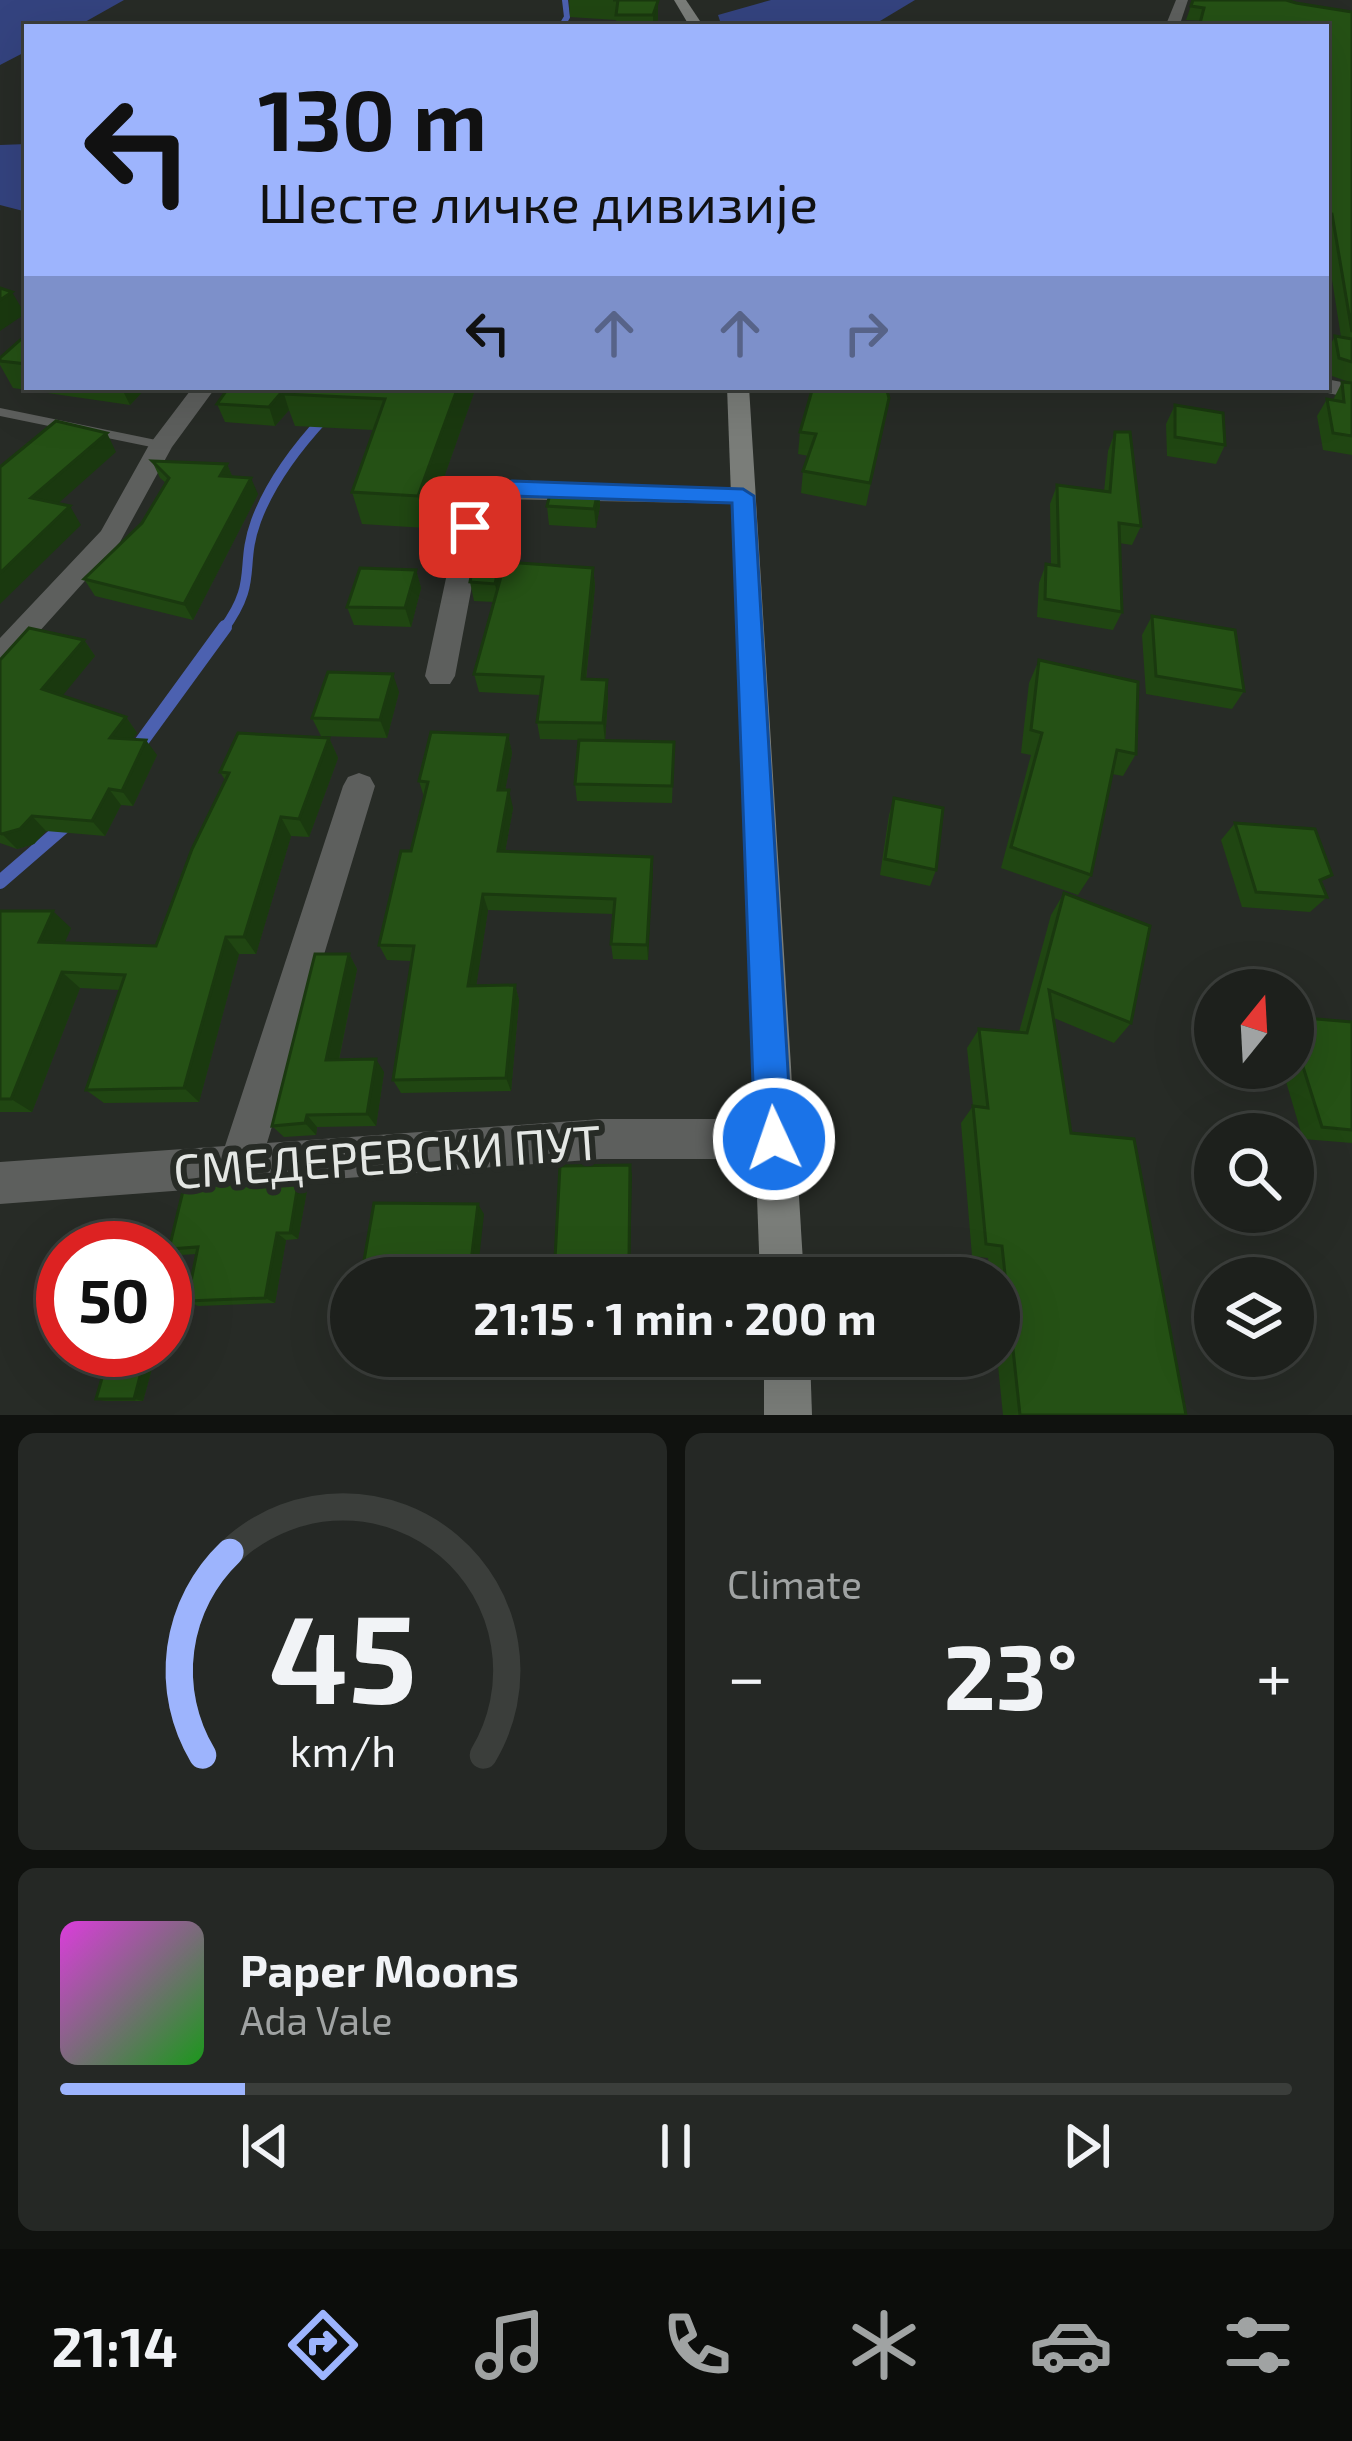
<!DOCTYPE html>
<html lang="en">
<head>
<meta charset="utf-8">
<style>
  :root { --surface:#1d201c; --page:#252825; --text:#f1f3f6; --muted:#a0a3a3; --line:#3b3e3b; --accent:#9db4fd }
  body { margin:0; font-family:"Exo 2",sans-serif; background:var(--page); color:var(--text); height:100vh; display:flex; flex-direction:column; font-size:45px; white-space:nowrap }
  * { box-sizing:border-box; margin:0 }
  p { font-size:39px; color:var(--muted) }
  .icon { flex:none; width:66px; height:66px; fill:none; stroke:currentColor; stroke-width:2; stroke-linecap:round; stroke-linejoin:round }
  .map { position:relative; height:1415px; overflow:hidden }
  .sheet { display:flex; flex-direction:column; gap:18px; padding:18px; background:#10120f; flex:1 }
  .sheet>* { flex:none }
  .hud { position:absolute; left:24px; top:24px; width:1305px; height:366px; border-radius:0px; box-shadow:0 12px 48px #0002,0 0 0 3px var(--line); background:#9db4fd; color:#111; overflow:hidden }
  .needle { width:78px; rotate:18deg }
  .tools { position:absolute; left:1194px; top:969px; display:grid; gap:24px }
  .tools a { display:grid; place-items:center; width:120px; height:120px; border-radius:50%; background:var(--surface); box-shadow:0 12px 48px #0002,0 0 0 3px var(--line); font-size:60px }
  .speed { position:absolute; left:36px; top:1221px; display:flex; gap:24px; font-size:60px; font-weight:700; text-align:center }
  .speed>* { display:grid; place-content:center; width:156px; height:156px; border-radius:50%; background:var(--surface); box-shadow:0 12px 48px #0002,0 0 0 3px var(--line); line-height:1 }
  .speed .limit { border:18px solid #d22; background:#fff; color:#111 }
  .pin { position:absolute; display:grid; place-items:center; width:102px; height:102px; color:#fff; margin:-51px; border-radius:24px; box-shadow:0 6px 18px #0006 }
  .me { position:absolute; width:132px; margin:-66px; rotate:357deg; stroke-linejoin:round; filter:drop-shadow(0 0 9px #0008) }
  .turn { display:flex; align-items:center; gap:42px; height:252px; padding:0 36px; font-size:54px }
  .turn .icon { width:156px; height:156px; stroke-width:2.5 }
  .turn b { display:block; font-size:84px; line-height:102px }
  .lanes { display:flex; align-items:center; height:114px; padding:0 36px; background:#0003; justify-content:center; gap:60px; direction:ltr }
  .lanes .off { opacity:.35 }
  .big { font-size:90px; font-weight:700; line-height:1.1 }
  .sheet .widget { flex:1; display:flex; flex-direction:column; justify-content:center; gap:18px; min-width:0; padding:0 42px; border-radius:18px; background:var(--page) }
  .sheet .dial { align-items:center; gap:0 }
  .dial svg { height:312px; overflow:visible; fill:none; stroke:var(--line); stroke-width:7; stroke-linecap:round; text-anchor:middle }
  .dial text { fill:var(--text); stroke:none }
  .song { display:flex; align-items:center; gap:36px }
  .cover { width:144px; height:144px; border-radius:18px; background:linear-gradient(135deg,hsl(300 70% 55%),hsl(120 70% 35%)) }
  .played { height:12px; border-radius:6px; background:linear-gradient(90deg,var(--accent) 15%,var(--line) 15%) }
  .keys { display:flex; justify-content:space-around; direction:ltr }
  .heat { display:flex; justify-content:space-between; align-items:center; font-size:66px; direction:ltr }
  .sheet .tiles { flex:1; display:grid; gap:18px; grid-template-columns:1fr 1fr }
  .widget:last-child { grid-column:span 2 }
  .trip { position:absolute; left:330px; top:1257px; width:690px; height:120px; border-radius:60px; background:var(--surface); box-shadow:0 12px 48px #0002,0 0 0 3px var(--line); font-weight:700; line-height:120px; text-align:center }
  .tabs { display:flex; height:192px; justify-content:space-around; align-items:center; background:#0c0d0b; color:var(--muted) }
  .tabs .icon { width:84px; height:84px }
  .tabs .active { color:var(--accent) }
  .tabs b { font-size:54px; color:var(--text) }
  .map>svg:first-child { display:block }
</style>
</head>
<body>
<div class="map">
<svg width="1352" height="1415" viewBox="0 0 1352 1415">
  <rect width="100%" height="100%" fill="#272b26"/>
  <g fill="#34437f">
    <polygon points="0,0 124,0 76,27 27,27 27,51 0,65"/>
    <polygon points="771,0 915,0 870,27 722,27 718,15"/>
    <polygon points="27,144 27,212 0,205 0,145"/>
  </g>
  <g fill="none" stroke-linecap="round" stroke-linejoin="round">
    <polyline stroke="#4c61b0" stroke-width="6" points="561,27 567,17 565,0"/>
    <path stroke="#4c61b0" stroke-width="10" d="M223 630C259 581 239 568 256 521 270 483 298 446 325 417"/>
    <g stroke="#4c61b0" stroke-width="14">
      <polyline points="134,752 225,627"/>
      <polyline points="0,882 67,824"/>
    </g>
    <polygon fill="#5d5f5d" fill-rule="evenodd" points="0,408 161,441 168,445 161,449 0,416"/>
    <g fill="#5d5f5d" fill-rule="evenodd">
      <polygon points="1176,0 1188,0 1179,27 1165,27"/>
      <polygon points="1326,379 1352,384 1352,398 1318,391 1316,387 1326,387"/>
      <polygon points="193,387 216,387 172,447 120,542 10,664 0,667 0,638 101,531 149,445"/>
      <polygon points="512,481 743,488 755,496 743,504 497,499 483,527 455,676 450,684 430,684 425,676 457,527 479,487"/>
      <polygon points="359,773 370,777 375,786 267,1143 601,1119 774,1119 788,1125 794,1139 788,1153 774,1159 601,1159 0,1204 0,1162 225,1146 343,786 348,777"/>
    </g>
    <g fill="#7a7d79" fill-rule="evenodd">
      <polygon points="674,0 686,0 704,27 690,27"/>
      <polygon points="727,387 749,387 804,1278 760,1278"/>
      <polygon points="764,1356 810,1356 812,1415 764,1415"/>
    </g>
  </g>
  <g fill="#204612">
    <polygon points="569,0 657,0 658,20 656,27 617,27 616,20 570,17"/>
    <polygon points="1193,0 1296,3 1352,12 1352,383 1329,375 1326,353 1335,336 1341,337 1326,241 1326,27 1186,20"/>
    <polygon points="27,334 27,387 147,387 130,405 13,388 0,365 0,358"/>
    <polygon points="1342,382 1352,383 1352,455 1323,450 1317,416 1327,399 1333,400"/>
    <polygon points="229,387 476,387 426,528 362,524 352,492 374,430 295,426 289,410 275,426 225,422 217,404"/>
    <polygon points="889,398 866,506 801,493 803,471 809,456 798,454 800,432"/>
    <polygon points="1175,405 1225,445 1216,464 1167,456 1166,424"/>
    <polygon points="1115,432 1141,526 1132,545 1119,543 1122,612 1113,630 1037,617 1039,583 1046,564 1051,565 1050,504 1057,485 1104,492 1108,451"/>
    <polygon points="152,461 227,464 232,476 258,494 193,620 95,596 84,579 142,523 166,483 160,478"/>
    <polygon points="599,487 600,506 596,528 549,525 547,506"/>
    <polygon points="518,507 507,562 593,568 595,586 586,680 608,698 605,741 674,742 672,803 577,801 575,784 579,740 540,739 537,722 541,695 479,692 474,674 494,602 474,601 470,582"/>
    <polygon points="416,570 421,588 411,627 354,625 347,607"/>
    <polygon points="1152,616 1244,691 1232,709 1146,694 1142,635"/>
    <polygon points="84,640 95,656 62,695 126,717 137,733 132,739 157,755 133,806 121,805 105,836 46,831 34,844 17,849 0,843 0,660"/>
    <polygon points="1039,660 1136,754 1123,776 1112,774 1091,875 1078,895 1001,868 1031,755 1021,753 1029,683"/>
    <polygon points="399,692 387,738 321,736 312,718"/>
    <polygon points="508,735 512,753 505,790 513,808 505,852 652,857 648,960 613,959 611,944 614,914 488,910 476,986 515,985 519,1000 511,1091 401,1093 393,1080 412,961 387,960 379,945 411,851 424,797 419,781"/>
    <polygon points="329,738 338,758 309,837 291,836 256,954 239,954 199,1102 104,1103 86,1090 120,990 80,988 32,1112 0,1112 0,911 71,928 64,943 156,946 225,780 220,772"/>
    <polygon points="894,798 936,870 930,886 880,875 889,815"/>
    <polygon points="1235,823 1322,884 1327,897 1310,912 1242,907 1221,840"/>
    <polygon points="1064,893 1131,1023 1114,1043 1054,1018 1071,1133 1186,1415 1003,1415 997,1356 999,1356 999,1278 990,1278 988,1258 972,1256 961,1123 973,1106 967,1048 979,1029 1019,1032 1051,915"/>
    <polygon points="349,954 357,969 339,1060 384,1072 376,1126 317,1127 316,1135 284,1137 272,1126"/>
    <polygon points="1293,1017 1352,1022 1352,1143 1303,1139 1282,1068 1293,1068"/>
    <polygon points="630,1165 630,1267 558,1267 555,1259"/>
    <polygon points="308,1185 298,1239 286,1240 275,1303 198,1306 187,1301 196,1254 181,1255 169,1249"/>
    <polygon points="63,1261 63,1316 59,1316 39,1309"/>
    <polygon points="110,1350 157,1350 143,1401 106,1401 96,1399"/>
  </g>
  <g fill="#1a390f">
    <polygon points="658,1 658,20 656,27 653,27 653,15"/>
    <polygon points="12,292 25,314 0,331 0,300"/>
    <polygon points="121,387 147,387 130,405"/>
    <polygon points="286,387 308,387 284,394 289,410 275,426 269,407"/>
    <polygon points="458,387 476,387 426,528 418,496"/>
    <polygon points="107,433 116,452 43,517 31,498"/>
    <polygon points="227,464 234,481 220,476"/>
    <polygon points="251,478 258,494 193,620 184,604"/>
    <polygon points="599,487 600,506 596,528 594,509"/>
    <polygon points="515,488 518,507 499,603 495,584"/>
    <polygon points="70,506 81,525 0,604 0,573"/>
    <polygon points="593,568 595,586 584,698 582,679"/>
    <polygon points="416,570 421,588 411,627 405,608"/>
    <polygon points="84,640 95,656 55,705 42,689"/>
    <polygon points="393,674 399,692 387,738 380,720"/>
    <polygon points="607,680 608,698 605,741 603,723"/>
    <polygon points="126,717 137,733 121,754 110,738"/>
    <polygon points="508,735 512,753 502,807 498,790"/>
    <polygon points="329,738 338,758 309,837 299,819"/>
    <polygon points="146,740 157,755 133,806 122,791"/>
    <polygon points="109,789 121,805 105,836 92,821"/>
    <polygon points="509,790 513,808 502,868 498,851"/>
    <polygon points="32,816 46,831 34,844 17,849 2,834"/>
    <polygon points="281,817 291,836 256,954 244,937"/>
    <polygon points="652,857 653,873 648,960 647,945"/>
    <polygon points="483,894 488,910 474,1000 468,986"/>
    <polygon points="53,911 71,928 58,959 39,942"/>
    <polygon points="226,937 239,954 199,1102 184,1088"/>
    <polygon points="349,954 357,969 336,1073 326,1060"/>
    <polygon points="62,972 80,988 32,1112 11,1099"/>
    <polygon points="515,985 519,1000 511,1091 506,1078"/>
    <polygon points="376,1059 384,1072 376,1126 367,1114"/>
    <polygon points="307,1115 317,1127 316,1135 305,1123"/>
    <polygon points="630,1165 632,1175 630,1267 629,1258"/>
    <polygon points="299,1178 308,1185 298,1239 290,1233"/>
    <polygon points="478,1204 484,1214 477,1278 469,1278"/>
    <polygon points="277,1233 286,1240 275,1303 265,1298"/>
    <polygon points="147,1350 157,1350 143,1401 134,1399"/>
  </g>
  <g fill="#255115" stroke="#1a390f" stroke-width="3">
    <polygon points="613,0 657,0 658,1 653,15 616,15 618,0"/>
    <polygon points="1193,0 1286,0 1296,3 1352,12 1352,332 1332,214 1326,213 1326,27 1199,27 1204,8 1191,6"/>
    <polygon points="0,288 12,292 0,300"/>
    <polygon points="27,334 27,364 0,361 0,358"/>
    <polygon points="1335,336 1352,339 1352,362 1339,358"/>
    <polygon points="1342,382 1352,383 1352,436 1333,433 1327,399 1344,402"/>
    <polygon points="229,387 286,387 269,407 217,404"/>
    <polygon points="296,387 458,387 418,496 352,492 385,399 284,394"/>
    <polygon points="813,387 886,387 889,398 870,483 803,471 816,434 800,432"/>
    <polygon points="1175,405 1223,413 1225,445 1175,437"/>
    <polygon points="56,421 107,433 31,498 70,506 0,573 0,467"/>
    <polygon points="1115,432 1130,432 1141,526 1119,523 1122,612 1045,599 1046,564 1059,566 1057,485 1110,492"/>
    <polygon points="152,461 227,464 220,476 251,478 184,604 84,579 142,523 169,478"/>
    <polygon points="552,486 599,487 594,509 547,506"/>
    <polygon points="495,487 515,488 495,584 470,582 484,510"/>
    <polygon points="505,562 593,568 582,679 607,680 603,723 537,722 543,677 474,674"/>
    <polygon points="360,568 416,570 405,608 347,607"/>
    <polygon points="1152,616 1235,630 1244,691 1156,676"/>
    <polygon points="29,628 84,640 42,689 126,717 110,738 146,740 122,791 109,789 92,821 32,816 20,829 2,834 0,833 0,660"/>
    <polygon points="1039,660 1138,682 1136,754 1117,750 1091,875 1011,847 1042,733 1031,730"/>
    <polygon points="328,672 393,674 380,720 312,718"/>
    <polygon points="431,732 508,735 498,790 509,790 498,851 652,857 647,945 611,944 615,899 483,894 468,986 515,985 506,1078 393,1080 414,946 379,945 401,851 411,851 428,782 419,781"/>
    <polygon points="238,733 329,738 299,819 281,817 244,937 226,937 184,1088 86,1090 125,975 62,972 11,1099 0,1099 0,911 53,911 39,942 156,946 192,849 229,773 220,772"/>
    <polygon points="579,740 674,742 672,786 575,784"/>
    <polygon points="894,798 943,808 936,870 885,859"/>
    <polygon points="1235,823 1315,829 1332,875 1320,880 1327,897 1256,892"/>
    <polygon points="1064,893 1150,926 1131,1023 1049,990 1071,1133 1134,1139 1186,1415 1020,1415 1002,1246 986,1244 973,1106 988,1108 979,1029 1027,1033"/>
    <polygon points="315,954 349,954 326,1060 376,1059 367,1114 307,1115 305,1123 272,1126"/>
    <polygon points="1293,1017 1352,1022 1352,1130 1322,1127 1293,1035"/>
    <polygon points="630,1165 629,1258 555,1259 560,1166"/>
    <polygon points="299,1178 290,1233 277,1233 265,1298 187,1301 198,1247 169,1249 184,1187"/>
    <polygon points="374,1203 478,1204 469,1278 361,1278"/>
    <polygon points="54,1261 63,1261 63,1309 39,1309"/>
    <polygon points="110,1350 147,1350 134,1399 96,1399"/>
  </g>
  <polygon fill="#1a73e8" stroke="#114b97" stroke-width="3" points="512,481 743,489 754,496 792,1139 787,1152 774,1157 761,1152 755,1139 732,503 512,496 491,502 478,533 461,533 458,527 473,492"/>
  <g text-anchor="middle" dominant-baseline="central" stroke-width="12" stroke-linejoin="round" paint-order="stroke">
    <g font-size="48" fill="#e4e7e4" stroke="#272b26">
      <text transform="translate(387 1155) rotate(-4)">СМЕДЕРЕВСКИ ПУТ</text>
    </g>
  </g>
</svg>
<div class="tools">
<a><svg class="needle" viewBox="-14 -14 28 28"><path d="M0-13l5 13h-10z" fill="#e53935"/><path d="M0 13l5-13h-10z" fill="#a0a3a3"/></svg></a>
<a><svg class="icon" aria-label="search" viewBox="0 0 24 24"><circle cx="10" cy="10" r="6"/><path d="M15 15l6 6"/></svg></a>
<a><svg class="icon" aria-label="layers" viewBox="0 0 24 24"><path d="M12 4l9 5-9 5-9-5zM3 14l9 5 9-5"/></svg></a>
</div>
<div class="speed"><div class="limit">50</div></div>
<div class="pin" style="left:470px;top:527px;background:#d93025"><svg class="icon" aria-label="arrive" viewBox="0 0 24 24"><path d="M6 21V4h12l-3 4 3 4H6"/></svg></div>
<svg class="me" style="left:774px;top:1139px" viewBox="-20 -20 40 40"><circle r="17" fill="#1a73e8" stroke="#fff" stroke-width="3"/><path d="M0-11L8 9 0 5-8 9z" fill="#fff"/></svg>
<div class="trip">21:15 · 1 min · 200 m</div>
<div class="hud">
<div class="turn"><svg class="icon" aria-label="left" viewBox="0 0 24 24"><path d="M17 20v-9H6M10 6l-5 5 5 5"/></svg><div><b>130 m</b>Шесте личке дивизије</div></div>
<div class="lanes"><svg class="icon" aria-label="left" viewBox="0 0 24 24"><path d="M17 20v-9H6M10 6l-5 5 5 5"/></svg><svg class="icon off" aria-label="ahead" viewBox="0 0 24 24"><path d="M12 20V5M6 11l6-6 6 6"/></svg><svg class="icon off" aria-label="ahead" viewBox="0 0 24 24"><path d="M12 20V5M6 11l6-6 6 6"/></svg><svg class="icon off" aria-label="right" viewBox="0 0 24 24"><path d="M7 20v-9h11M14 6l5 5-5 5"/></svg></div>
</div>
</div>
<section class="sheet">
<div class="tiles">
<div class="widget dial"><svg viewBox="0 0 100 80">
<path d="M14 69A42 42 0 1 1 86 69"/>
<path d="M14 69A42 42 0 0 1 21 17" stroke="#9db4fd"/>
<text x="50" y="56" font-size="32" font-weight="700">45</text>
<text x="50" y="72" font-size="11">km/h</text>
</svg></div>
<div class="widget"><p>Climate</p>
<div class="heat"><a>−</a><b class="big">23°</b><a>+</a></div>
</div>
<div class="widget">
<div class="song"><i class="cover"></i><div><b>Paper Moons</b><p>Ada Vale</p></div></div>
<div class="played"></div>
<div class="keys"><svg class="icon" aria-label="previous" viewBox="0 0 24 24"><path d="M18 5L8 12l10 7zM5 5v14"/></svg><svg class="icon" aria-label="pause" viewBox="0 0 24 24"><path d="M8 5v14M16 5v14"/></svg><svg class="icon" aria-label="next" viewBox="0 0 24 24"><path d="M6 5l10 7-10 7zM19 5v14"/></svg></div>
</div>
</div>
</section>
<nav class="tabs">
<b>21:14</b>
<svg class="icon active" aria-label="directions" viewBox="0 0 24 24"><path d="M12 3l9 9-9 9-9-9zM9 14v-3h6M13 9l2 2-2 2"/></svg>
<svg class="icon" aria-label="music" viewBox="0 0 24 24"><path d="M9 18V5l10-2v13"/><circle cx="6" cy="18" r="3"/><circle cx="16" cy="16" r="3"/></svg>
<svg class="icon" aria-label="phone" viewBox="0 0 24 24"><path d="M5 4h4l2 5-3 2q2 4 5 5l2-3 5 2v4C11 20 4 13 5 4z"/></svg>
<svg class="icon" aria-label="climate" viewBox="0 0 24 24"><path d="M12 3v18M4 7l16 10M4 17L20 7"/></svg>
<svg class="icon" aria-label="car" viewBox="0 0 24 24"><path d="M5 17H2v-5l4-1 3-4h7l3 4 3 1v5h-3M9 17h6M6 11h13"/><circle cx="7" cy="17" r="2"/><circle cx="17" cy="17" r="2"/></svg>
<svg class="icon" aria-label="filters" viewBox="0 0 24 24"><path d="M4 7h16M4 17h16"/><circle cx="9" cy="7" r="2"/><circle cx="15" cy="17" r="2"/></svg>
</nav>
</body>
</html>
